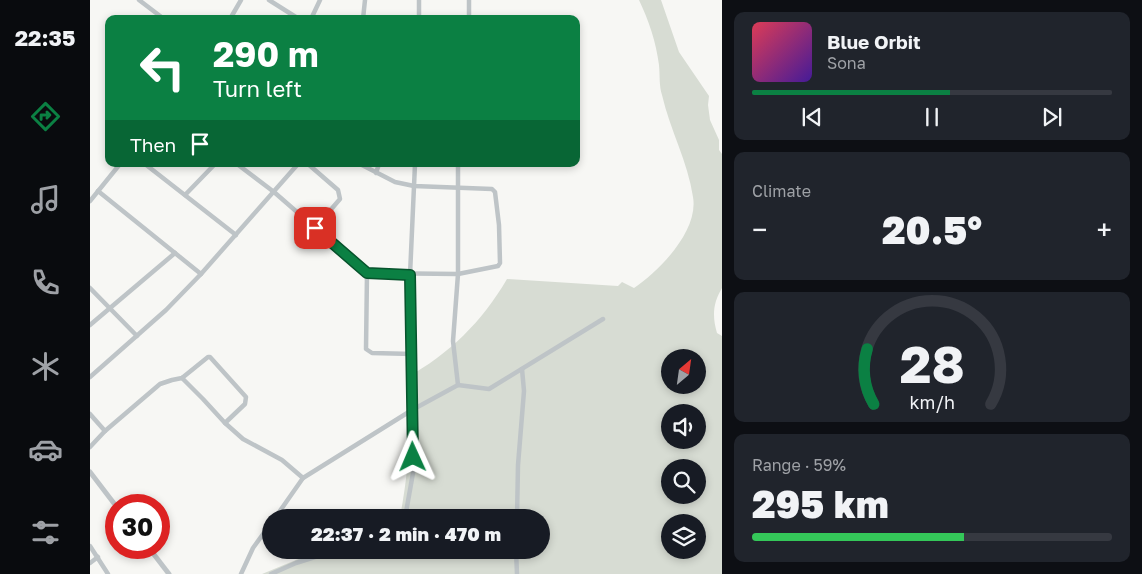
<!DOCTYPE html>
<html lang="en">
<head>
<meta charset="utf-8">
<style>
  :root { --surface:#171b24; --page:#20242c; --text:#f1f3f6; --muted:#9ea1a6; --line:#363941; --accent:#0b8043 }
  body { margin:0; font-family:"Golos Text",sans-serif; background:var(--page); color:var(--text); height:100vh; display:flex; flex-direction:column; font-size:19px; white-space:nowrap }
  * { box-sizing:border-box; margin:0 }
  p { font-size:16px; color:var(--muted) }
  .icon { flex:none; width:28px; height:28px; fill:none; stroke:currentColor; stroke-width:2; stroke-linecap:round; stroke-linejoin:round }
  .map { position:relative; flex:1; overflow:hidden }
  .panel { display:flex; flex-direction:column; gap:12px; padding:12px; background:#0d0f14; width:420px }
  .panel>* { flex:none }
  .top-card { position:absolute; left:15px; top:15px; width:475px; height:152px; border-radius:10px; box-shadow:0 2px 8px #0003; background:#0b8043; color:#fff; overflow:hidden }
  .needle { width:32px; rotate:29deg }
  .buttons { position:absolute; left:571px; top:349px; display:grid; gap:10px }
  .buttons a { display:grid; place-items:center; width:45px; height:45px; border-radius:50%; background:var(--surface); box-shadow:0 2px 8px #0003; font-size:25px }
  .speed { position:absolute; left:15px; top:494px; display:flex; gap:10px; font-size:25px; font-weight:700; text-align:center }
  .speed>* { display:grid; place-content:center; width:65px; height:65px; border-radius:50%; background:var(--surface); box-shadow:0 2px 8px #0003; line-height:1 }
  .speed .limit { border:8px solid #d22; background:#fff; color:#111 }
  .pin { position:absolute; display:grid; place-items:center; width:42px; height:42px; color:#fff; margin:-21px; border-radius:10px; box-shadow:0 2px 8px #0006 }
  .me { position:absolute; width:55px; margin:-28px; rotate:359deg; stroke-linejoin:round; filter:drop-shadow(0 0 4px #0008) }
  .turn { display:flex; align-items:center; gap:18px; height:105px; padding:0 25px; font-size:22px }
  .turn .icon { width:65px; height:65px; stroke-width:2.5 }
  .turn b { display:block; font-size:35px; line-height:42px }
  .then { display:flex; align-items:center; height:48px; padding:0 25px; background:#0003; gap:10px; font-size:19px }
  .big { font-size:38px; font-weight:800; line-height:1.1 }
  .panel .widget { flex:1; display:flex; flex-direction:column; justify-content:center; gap:8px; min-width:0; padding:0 18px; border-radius:10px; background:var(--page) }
  .panel .dial { align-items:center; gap:0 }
  .dial svg { height:130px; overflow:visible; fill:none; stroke:var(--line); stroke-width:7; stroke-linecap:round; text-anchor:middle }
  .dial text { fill:var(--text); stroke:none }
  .song { display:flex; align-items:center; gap:15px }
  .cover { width:60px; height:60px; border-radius:8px; background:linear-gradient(135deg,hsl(350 70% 55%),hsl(260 70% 35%)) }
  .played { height:5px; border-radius:2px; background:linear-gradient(90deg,var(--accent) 55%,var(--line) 55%) }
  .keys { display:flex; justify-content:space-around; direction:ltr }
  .heat { display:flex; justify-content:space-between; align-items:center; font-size:28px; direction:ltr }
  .charge { height:8px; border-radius:4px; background:linear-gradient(90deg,#34c759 59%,var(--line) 0) }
  .trip { position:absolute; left:172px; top:509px; width:288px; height:50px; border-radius:25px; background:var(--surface); box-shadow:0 2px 8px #0003; font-weight:800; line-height:50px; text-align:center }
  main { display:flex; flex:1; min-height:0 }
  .tab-bar { display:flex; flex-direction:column; width:90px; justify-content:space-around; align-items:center; background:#090b0e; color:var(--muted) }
  .tab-bar .icon { width:35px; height:35px }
  .tab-bar .on { color:var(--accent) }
  .tab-bar b { font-size:22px; color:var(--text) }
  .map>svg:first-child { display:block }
</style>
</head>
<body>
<main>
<nav class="tab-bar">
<b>22:35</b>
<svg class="icon on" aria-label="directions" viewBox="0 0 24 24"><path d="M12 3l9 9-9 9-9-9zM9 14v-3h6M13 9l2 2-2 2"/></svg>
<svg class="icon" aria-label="music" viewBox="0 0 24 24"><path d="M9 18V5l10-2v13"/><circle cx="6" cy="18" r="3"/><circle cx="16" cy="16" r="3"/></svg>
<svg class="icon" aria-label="phone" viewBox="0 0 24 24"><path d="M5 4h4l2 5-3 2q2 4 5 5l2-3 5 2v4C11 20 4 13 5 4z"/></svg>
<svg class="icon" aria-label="climate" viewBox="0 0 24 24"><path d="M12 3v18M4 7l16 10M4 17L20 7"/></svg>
<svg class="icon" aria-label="car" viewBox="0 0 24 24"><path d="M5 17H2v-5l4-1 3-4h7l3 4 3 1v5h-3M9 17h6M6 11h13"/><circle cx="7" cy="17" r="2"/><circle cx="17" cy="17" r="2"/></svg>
<svg class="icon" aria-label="filters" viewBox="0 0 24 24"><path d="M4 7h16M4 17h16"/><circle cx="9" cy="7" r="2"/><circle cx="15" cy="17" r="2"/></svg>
</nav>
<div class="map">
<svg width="632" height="574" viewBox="0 0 632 574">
  <rect width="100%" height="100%" fill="#f7f7f4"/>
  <path fill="#d7dcd3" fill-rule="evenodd" d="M549 0H571L589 52 619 96 618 105 620 120 629 140V150L632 154V288C623 303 622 316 627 333L632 336V574H172L230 550H451V518L310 517C319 471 322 425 316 378 359 354 392 322 417 279L528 286 532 282 544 288C569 271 609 231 603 197 598 162 580 130 572 95 569 86 570 75 569 65 566 42 559 21 549 0ZM580 358H608V385H580ZM580 412H608V440H580ZM580 468H608V495H580ZM580 522H608V550H580Z"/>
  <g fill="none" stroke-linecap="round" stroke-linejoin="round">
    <g stroke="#bec4c7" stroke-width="4.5">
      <polyline points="49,0 74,19"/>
      <polyline points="179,0 209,19"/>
      <polyline points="329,0 329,19"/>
      <polyline points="140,19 151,0"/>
      <polyline points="221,19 230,0"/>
      <polyline points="273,19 275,0"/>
      <polyline points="379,19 379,0"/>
      <polyline points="55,164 146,235"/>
      <polyline points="147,164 184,192 277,273 368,274 408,266 410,263 409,225 405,192 402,189 324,186 305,182 270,164"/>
      <polyline points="218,164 248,190 250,199 225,228"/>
      <polyline points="368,164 368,274 363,341 368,385"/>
      <polyline points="286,173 289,164"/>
      <polyline points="8,191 111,274"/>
      <polyline points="95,195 125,164"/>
      <polyline points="0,201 30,164"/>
      <polyline points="277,273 276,349 282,353 323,354"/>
      <polyline points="0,288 47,336"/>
      <polyline points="0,325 85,253"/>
      <polyline points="0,377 76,310 111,274 208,164"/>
      <polyline points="92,378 113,399 135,423 153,439 192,460 213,478"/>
      <polyline points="0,414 15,431"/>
      <polyline points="0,447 15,431 70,384 82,380 92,378 118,357 120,357 156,397 155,404 135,423"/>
      <polyline points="185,518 213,478 322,410 368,385 399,389 513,319"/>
      <polyline points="315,518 323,473 320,275 325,164"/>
      <polyline points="427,518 428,465 434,391 432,369"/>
      <polyline points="0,546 18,574"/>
      <polyline points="426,550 427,574"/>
      <polyline points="0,563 8,557"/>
      <polyline points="151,574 163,548 181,523"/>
      <polyline points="181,574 206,563 247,550"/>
    </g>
    <g stroke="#bec4c7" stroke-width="5">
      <polyline points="0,472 26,506"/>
      <polyline points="59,548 79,574"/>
    </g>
  </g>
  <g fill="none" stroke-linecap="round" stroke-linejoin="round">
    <defs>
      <polyline id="route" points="225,228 277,273 320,275 323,457"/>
    </defs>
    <use href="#route" stroke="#07532c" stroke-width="12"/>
    <use href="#route" stroke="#0b8043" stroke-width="9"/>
  </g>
</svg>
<div class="buttons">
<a><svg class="needle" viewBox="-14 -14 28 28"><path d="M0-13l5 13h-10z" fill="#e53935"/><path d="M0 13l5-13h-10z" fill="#9ea1a6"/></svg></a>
<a><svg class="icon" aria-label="sound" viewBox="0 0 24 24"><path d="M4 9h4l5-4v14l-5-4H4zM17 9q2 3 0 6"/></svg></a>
<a><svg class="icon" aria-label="search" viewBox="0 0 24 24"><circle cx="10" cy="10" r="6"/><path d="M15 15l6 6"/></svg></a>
<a><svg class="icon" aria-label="layers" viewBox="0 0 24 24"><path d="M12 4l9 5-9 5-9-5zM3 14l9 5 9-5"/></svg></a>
</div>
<div class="speed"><div class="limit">30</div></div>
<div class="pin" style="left:225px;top:228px;background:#d93025"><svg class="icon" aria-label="arrive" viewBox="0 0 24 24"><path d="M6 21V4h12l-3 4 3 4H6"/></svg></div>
<svg class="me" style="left:323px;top:457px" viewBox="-20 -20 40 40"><path d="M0-17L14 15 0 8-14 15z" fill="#0b8043" stroke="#fff" stroke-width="4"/></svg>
<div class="trip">22:37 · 2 min · 470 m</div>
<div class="top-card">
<div class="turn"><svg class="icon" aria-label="left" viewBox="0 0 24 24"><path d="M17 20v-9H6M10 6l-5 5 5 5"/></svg><div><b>290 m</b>Turn left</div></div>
<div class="then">Then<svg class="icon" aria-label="arrive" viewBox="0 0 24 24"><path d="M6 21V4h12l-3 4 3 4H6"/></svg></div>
</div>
</div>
<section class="panel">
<div class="widget">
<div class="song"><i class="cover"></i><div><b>Blue Orbit</b><p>Sona</p></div></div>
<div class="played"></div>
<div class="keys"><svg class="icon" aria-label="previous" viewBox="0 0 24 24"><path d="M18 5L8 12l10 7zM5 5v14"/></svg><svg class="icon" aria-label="pause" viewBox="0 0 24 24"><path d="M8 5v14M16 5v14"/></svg><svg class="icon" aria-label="next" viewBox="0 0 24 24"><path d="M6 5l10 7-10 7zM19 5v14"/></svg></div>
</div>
<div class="widget"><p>Climate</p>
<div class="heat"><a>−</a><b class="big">20.5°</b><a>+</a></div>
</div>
<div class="widget dial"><svg viewBox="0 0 100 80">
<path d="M14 69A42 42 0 1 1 86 69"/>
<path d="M14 69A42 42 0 0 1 10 35" stroke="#0b8043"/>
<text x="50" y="56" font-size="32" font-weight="700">28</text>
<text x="50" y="72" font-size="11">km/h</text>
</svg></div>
<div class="widget"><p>Range · 59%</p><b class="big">295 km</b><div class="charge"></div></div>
</section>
</main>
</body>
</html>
